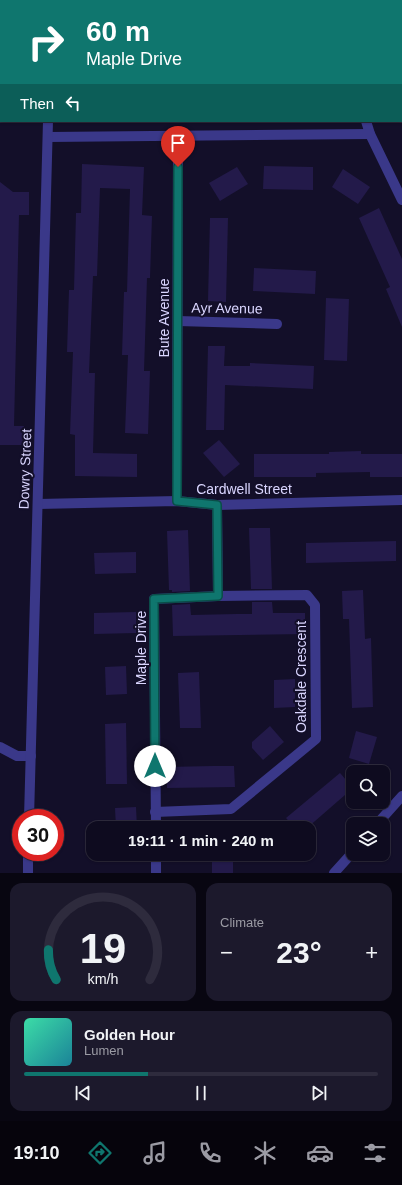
<!DOCTYPE html>
<html lang="en">
<head>
<meta charset="utf-8">
<style>
  :root { --surface:#0e0b1f; --page:#1c192c; --text:#f1f3f6; --muted:#9b9ba4; --line:#2e2b3d; --accent:#0f766e }
  body { margin:0; font-family:Helvetica,sans-serif; background:var(--page); color:var(--text); height:100vh; display:flex; flex-direction:column; font-size:15px; white-space:nowrap }
  * { box-sizing:border-box; margin:0 }
  p { font-size:13px; color:var(--muted) }
  .icon { flex:none; width:22px; height:22px; fill:none; stroke:currentColor; stroke-width:2; stroke-linecap:round; stroke-linejoin:round }
  .map { position:relative; height:873px; overflow:hidden }
  .drawer { display:flex; flex-direction:column; gap:10px; padding:10px; background:#080611; flex:1 }
  .drawer>* { flex:none }
  .guide { position:absolute; left:0px; top:0px; width:402px; height:122px; box-shadow:0 1px 3px #0004,0 0 0 1px var(--line); background:#0f766e; color:#fff; overflow:hidden }
  .tools { position:absolute; left:346px; top:765px; display:grid; gap:8px }
  .tools a { display:grid; place-items:center; width:44px; height:44px; border-radius:8px; background:var(--surface); box-shadow:0 1px 3px #0004,0 0 0 1px var(--line); font-size:20px }
  .speed { position:absolute; left:12px; top:809px; display:flex; gap:8px; font-size:20px; font-weight:700; text-align:center }
  .speed>* { display:grid; place-content:center; width:52px; height:52px; border-radius:50%; background:var(--surface); box-shadow:0 1px 3px #0004,0 0 0 1px var(--line); line-height:1 }
  .speed .limit { border:6px solid #d22; background:#fff; color:#111 }
  .pin { position:absolute; display:grid; place-items:center; width:34px; height:34px; color:#fff; margin:-41px -17px; border-radius:50% 50% 50% 0; rotate:-45deg; box-shadow:0 0 4px #0007 }
  .pin .icon { rotate:45deg }
  .me { position:absolute; width:44px; margin:-22px; rotate:0deg; stroke-linejoin:round; filter:drop-shadow(0 0 3px #0008) }
  .turn { display:flex; align-items:center; gap:14px; height:84px; padding:0 20px; font-size:18px }
  .turn .icon { width:52px; height:52px; stroke-width:2.5 }
  .turn b { display:block; font-size:28px; line-height:34px }
  .then { display:flex; align-items:center; height:38px; padding:0 20px; background:#0003; gap:8px; font-size:15px }
  .big { font-size:30px; font-weight:700; line-height:1.1 }
  .drawer .tile { flex:1; display:flex; flex-direction:column; justify-content:center; gap:6px; min-width:0; padding:0 14px; border-radius:12px; background:var(--page) }
  .drawer .dial { align-items:center; gap:0 }
  .dial svg { height:104px; overflow:visible; fill:none; stroke:var(--line); stroke-width:7; stroke-linecap:round; text-anchor:middle }
  .dial text { fill:var(--text); stroke:none }
  .song { display:flex; align-items:center; gap:12px }
  .cover { width:48px; height:48px; border-radius:6px; background:linear-gradient(135deg,hsl(160 70% 55%),hsl(190 70% 35%)) }
  .played { height:4px; border-radius:2px; background:linear-gradient(90deg,var(--accent) 35%,var(--line) 35%) }
  .keys { display:flex; justify-content:space-around; direction:ltr }
  .heat { display:flex; justify-content:space-between; align-items:center; font-size:22px; direction:ltr }
  .drawer .tiles { flex:1; display:grid; gap:10px; grid-template-columns:1fr 1fr }
  .tile:last-child { grid-column:span 2 }
  .trip { position:absolute; left:86px; top:821px; width:230px; height:40px; border-radius:12px; background:var(--surface); box-shadow:0 1px 3px #0004,0 0 0 1px var(--line); font-weight:700; line-height:40px; text-align:center }
  .tabs { display:flex; height:64px; justify-content:space-around; align-items:center; background:#06040c; color:var(--muted) }
  .tabs .icon { width:28px; height:28px }
  .tabs .on { color:var(--accent) }
  .tabs b { font-size:18px; color:var(--text) }
  .map>svg:first-child { display:block }
</style>
</head>
<body>
<div class="map">
<svg width="402" height="873" viewBox="0 0 402 873">
  <rect width="100%" height="100%" fill="#130f29"/>
  <g fill="#231a4a">
    <polygon points="82,164 144,167 142,215 152,216 150,278 147,278 144,371 150,371 148,434 125,433 128,355 122,355 124,292 127,292 130,189 100,188 97,276 93,276 89,373 95,373 93,453 137,454 137,477 75,476 75,435 70,434 73,352 67,352 69,290 74,290 76,213 81,213"/>
    <polygon points="264,166 313,167 313,190 263,189"/>
    <polygon points="237,167 248,184 220,201 209,183"/>
    <polygon points="343,169 370,187 358,204 332,187"/>
    <polygon points="0,182 13,192 29,192 29,215 19,215 14,426 24,426 23,445 0,445"/>
    <polygon points="379,208 402,259 402,327 386,289 390,287 359,218"/>
    <polygon points="210,218 228,218 226,302 208,301"/>
    <polygon points="254,268 316,271 315,294 253,291"/>
    <polygon points="326,298 349,299 347,361 324,360"/>
    <polygon points="208,346 225,346 224,366 250,366 250,363 314,366 313,389 225,385 224,430 206,430"/>
    <polygon points="219,440 240,464 224,477 203,453"/>
    <polygon points="361,451 361,454 402,454 402,477 370,477 370,472 316,473 316,477 254,477 254,454 329,454 329,452"/>
    <polygon points="249,528 270,528 272,589 251,589"/>
    <polygon points="188,530 190,591 172,592 172,590 169,590 167,531"/>
    <polygon points="396,541 396,561 306,563 306,543"/>
    <polygon points="136,552 136,573 95,574 94,553"/>
    <polygon points="363,590 365,639 371,638 373,707 352,708 349,619 343,619 342,591"/>
    <polygon points="252,602 272,602 273,613 305,613 305,634 173,636 172,605 190,604 191,615 237,614 252,614"/>
    <polygon points="136,612 136,633 94,634 94,613"/>
    <polygon points="126,666 127,694 106,695 105,667"/>
    <polygon points="199,672 201,728 180,728 178,673"/>
    <polygon points="295,679 295,707 274,708 274,680"/>
    <polygon points="126,723 127,784 106,784 105,724"/>
    <polygon points="270,726 284,742 263,760 252,748 252,742"/>
    <polygon points="356,731 377,737 369,764 349,758"/>
    <polygon points="213,766 234,766 235,787 167,788 167,767"/>
    <polygon points="340,773 353,788 307,828 295,828 286,818"/>
    <polygon points="136,807 137,828 116,828 115,808"/>
    <rect x="212" y="854" width="21" height="19"/>
  </g>
  <g fill="none" stroke-linecap="round" stroke-linejoin="round">
    <g stroke="#3a3889" stroke-width="10">
      <polyline points="50,1 50,0"/>
      <polyline points="355,1 355,0"/>
      <polyline points="401,14 402,14"/>
      <polyline points="366,121 370,134 402,200"/>
      <polyline points="48,137 370,134"/>
      <polyline points="178,321 277,324"/>
      <polyline points="177,501 178,136"/>
      <polyline points="38,504 177,501 217,505 402,500"/>
      <polyline points="0,747 17,756 31,756"/>
      <polyline points="155,812 231,809 316,739 315,605 307,595 218,596"/>
      <polyline points="29,818 48,121"/>
      <polyline points="377,824 402,796"/>
      <polyline points="156,828 154,599 218,596 217,505"/>
      <polyline points="156,854 156,873"/>
      <polyline points="28,873 28,852"/>
      <polyline points="334,873 353,852"/>
    </g>
  </g>
  <g fill="none" stroke-linecap="round" stroke-linejoin="round">
    <defs>
      <polyline id="route" points="155,766 154,599 218,596 217,505 177,501 178,167"/>
    </defs>
    <use href="#route" stroke="#0a4d48" stroke-width="10"/>
    <use href="#route" stroke="#0f766e" stroke-width="7"/>
  </g>
  <g text-anchor="middle" dominant-baseline="central" stroke-width="4" stroke-linejoin="round" paint-order="stroke">
    <g font-size="14" fill="#dad6ff" stroke="#130f29">
      <text transform="translate(227 308) rotate(1)">Ayr Avenue</text>
      <text transform="translate(164 318) rotate(-90)">Bute Avenue</text>
      <text transform="translate(25 469) rotate(-88)">Dowry Street</text>
      <text x="244" y="489">Cardwell Street</text>
      <text transform="translate(141 648) rotate(-90)">Maple Drive</text>
      <text transform="translate(301 677) rotate(-90)">Oakdale Crescent</text>
    </g>
  </g>
</svg>
<div class="tools">
<a><svg class="icon" aria-label="search" viewBox="0 0 24 24"><circle cx="10" cy="10" r="6"/><path d="M15 15l6 6"/></svg></a>
<a><svg class="icon" aria-label="layers" viewBox="0 0 24 24"><path d="M12 4l9 5-9 5-9-5zM3 14l9 5 9-5"/></svg></a>
</div>
<div class="speed"><div class="limit">30</div></div>
<div class="pin" style="left:178px;top:167px;background:#d93025"><svg class="icon" aria-label="arrive" viewBox="0 0 24 24"><path d="M6 21V4h12l-3 4 3 4H6"/></svg></div>
<svg class="me" style="left:155px;top:766px" viewBox="-20 -20 40 40"><circle r="19" fill="#fff"/><path d="M0-13L10 11 0 6-10 11z" fill="#0f766e"/></svg>
<div class="trip">19:11 · 1 min · 240 m</div>
<div class="guide">
<div class="turn"><svg class="icon" aria-label="right" viewBox="0 0 24 24"><path d="M7 20v-9h11M14 6l5 5-5 5"/></svg><div><b>60 m</b>Maple Drive</div></div>
<div class="then">Then<svg class="icon" aria-label="left" viewBox="0 0 24 24"><path d="M17 20v-9H6M10 6l-5 5 5 5"/></svg></div>
</div>
</div>
<section class="drawer">
<div class="tiles">
<div class="tile dial"><svg viewBox="0 0 100 80">
<path d="M14 69A42 42 0 1 1 86 69"/>
<path d="M14 69A42 42 0 0 1 8 46" stroke="#0f766e"/>
<text x="50" y="56" font-size="32" font-weight="700">19</text>
<text x="50" y="72" font-size="11">km/h</text>
</svg></div>
<div class="tile"><p>Climate</p>
<div class="heat"><a>−</a><b class="big">23°</b><a>+</a></div>
</div>
<div class="tile">
<div class="song"><i class="cover"></i><div><b>Golden Hour</b><p>Lumen</p></div></div>
<div class="played"></div>
<div class="keys"><svg class="icon" aria-label="previous" viewBox="0 0 24 24"><path d="M18 5L8 12l10 7zM5 5v14"/></svg><svg class="icon" aria-label="pause" viewBox="0 0 24 24"><path d="M8 5v14M16 5v14"/></svg><svg class="icon" aria-label="next" viewBox="0 0 24 24"><path d="M6 5l10 7-10 7zM19 5v14"/></svg></div>
</div>
</div>
</section>
<nav class="tabs">
<b>19:10</b>
<svg class="icon on" aria-label="directions" viewBox="0 0 24 24"><path d="M12 3l9 9-9 9-9-9zM9 14v-3h6M13 9l2 2-2 2"/></svg>
<svg class="icon" aria-label="music" viewBox="0 0 24 24"><path d="M9 18V5l10-2v13"/><circle cx="6" cy="18" r="3"/><circle cx="16" cy="16" r="3"/></svg>
<svg class="icon" aria-label="phone" viewBox="0 0 24 24"><path d="M5 4h4l2 5-3 2q2 4 5 5l2-3 5 2v4C11 20 4 13 5 4z"/></svg>
<svg class="icon" aria-label="climate" viewBox="0 0 24 24"><path d="M12 3v18M4 7l16 10M4 17L20 7"/></svg>
<svg class="icon" aria-label="car" viewBox="0 0 24 24"><path d="M5 17H2v-5l4-1 3-4h7l3 4 3 1v5h-3M9 17h6M6 11h13"/><circle cx="7" cy="17" r="2"/><circle cx="17" cy="17" r="2"/></svg>
<svg class="icon" aria-label="filters" viewBox="0 0 24 24"><path d="M4 7h16M4 17h16"/><circle cx="9" cy="7" r="2"/><circle cx="15" cy="17" r="2"/></svg>
</nav>
</body>
</html>
